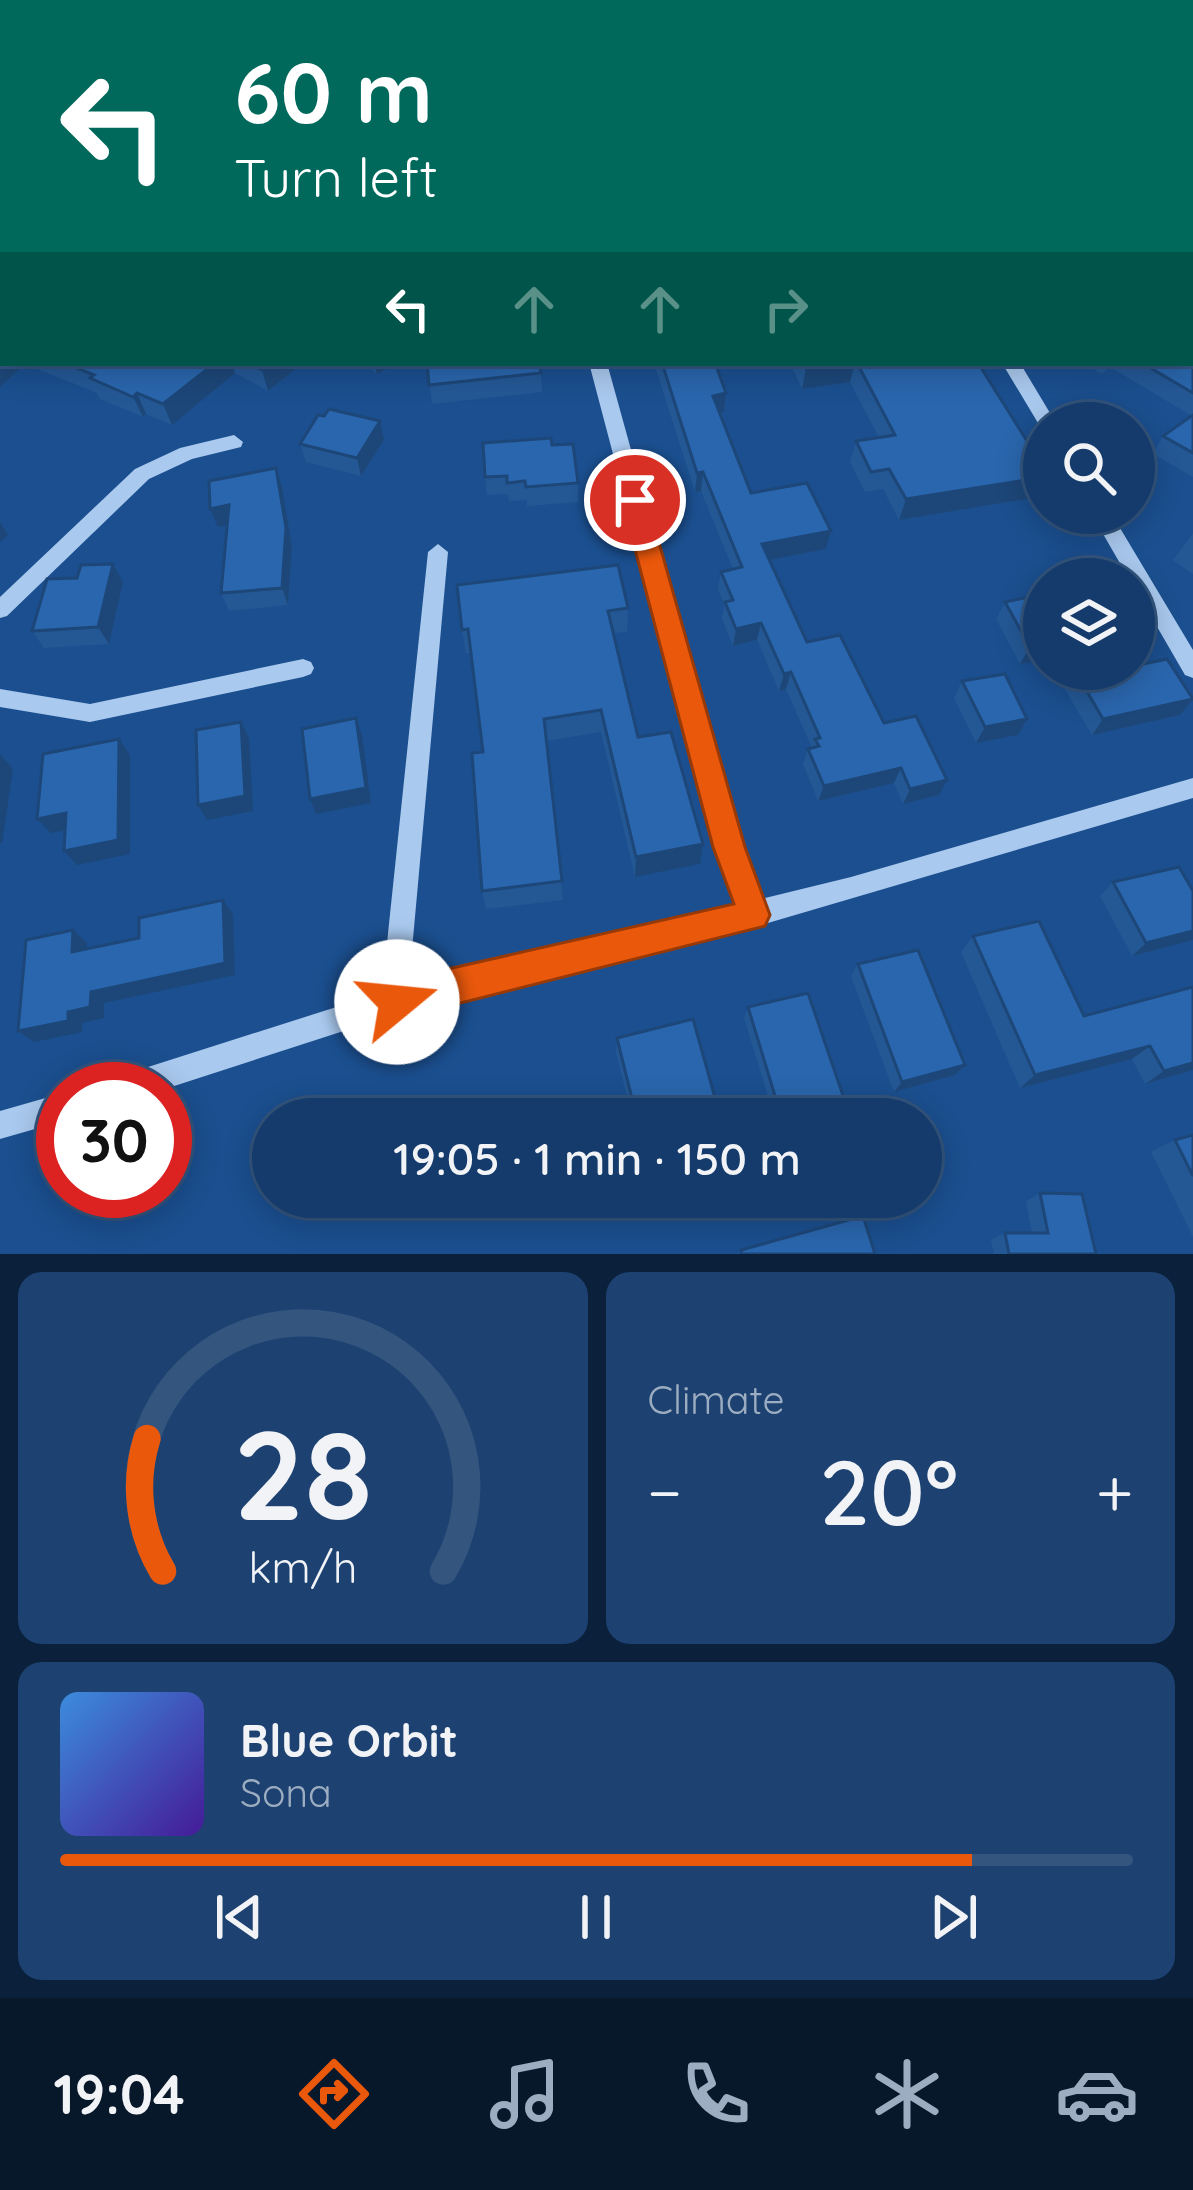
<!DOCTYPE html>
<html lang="en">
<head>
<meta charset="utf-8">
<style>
  :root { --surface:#143b6b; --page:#1d4271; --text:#f1f3f6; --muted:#9dadc1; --line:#33557e; --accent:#ea580c }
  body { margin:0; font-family:Quicksand,sans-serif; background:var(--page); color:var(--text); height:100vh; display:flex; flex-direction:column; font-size:45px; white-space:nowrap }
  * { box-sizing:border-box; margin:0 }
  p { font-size:39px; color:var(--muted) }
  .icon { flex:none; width:66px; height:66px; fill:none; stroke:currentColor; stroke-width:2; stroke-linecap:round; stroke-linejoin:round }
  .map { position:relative; height:1254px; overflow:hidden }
  .panel { display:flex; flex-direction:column; gap:18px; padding:18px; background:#0b203b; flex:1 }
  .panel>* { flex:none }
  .top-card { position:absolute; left:0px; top:0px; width:1194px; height:366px; box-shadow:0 6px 30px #0003,0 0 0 3px var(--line); background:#00695c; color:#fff; overflow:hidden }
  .fabs { position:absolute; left:1023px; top:402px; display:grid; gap:24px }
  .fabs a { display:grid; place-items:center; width:132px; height:132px; border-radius:50%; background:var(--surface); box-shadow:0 6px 30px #0003,0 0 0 3px var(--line); font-size:60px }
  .speed { position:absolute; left:36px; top:1062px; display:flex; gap:24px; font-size:60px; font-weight:700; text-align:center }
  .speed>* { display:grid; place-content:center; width:156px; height:156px; border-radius:50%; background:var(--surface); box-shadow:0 6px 30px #0003,0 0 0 3px var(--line); line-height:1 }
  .speed .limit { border:18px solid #d22; background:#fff; color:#111 }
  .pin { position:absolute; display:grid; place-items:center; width:102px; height:102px; color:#fff; margin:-51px; border:6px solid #fff; border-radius:50%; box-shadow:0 3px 12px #0007 }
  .me { position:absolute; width:132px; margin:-66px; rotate:73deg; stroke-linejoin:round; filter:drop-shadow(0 0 9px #0008) }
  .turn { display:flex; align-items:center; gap:42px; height:252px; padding:0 36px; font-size:54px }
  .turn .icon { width:156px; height:156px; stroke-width:2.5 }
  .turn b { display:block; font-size:84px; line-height:102px }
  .lanes { display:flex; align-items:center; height:114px; padding:0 36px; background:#0003; justify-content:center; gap:60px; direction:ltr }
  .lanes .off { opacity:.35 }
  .big { font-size:90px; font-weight:600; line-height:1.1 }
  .panel .tile { flex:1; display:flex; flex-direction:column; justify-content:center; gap:18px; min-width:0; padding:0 42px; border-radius:24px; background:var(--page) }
  .panel .dial { align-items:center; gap:0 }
  .dial svg { height:312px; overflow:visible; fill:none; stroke:var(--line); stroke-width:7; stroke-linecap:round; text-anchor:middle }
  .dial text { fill:var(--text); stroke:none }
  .song { display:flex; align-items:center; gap:36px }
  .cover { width:144px; height:144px; border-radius:18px; background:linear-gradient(135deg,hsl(210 70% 55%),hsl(260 70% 35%)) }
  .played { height:12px; border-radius:6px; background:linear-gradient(90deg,var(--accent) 85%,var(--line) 85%) }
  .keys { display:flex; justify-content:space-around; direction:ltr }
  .heat { display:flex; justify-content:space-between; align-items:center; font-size:66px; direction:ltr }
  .panel .tiles { flex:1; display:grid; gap:18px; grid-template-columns:1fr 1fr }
  .tile:last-child { grid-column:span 2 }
  .trip { position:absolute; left:252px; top:1098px; width:690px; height:120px; border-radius:60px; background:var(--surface); box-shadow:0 6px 30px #0003,0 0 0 3px var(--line); font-weight:600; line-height:120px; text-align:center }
  .tab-bar { display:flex; height:192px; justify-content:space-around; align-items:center; background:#08182b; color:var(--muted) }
  .tab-bar .icon { width:84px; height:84px }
  .tab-bar .active { color:var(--accent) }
  .tab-bar b { font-size:54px; color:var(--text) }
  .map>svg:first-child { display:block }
</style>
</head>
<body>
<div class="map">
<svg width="1193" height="1254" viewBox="0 0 1193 1254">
  <rect width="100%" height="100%" fill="#1b4f8f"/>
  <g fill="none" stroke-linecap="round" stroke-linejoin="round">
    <g fill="#a9c9ee" fill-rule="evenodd">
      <polygon points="4,0 18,0 3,5"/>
      <rect x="845" y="0" width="12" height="3"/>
      <polygon points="1191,120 1193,120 1191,130"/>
      <polygon points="0,187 3,188 3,198 0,197"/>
      <polygon points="3,271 3,283 0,284 0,272"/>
      <rect x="1191" y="281" width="2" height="11"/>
      <polygon points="589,363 607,363 733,818 761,899 851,877 1193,778 1193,798 754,927 750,925 430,1003 165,1089 109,1089 113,1079 123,1075 396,988 385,962 428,552 438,544 448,552 411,961 416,972 430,977 738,904 709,818"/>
      <polygon points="1002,363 1020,363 1056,423 1044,423 1044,429 1041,428"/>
      <polygon points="234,435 243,442 241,447 192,459 149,479 7,616 0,618 0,597 135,469 180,448"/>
      <polygon points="1091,513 1111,513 1193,650 1193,678 1185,675 1134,587 1134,579 1129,579"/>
      <polygon points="303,659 311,662 314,668 311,674 303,677 90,722 0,707 0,689 90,704"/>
      <polygon points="63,1093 63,1121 0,1139 0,1111"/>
    </g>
  </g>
  <g fill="#245895">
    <polygon points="82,0 203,0 204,3 91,3"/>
    <polygon points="1070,0 1193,0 1193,62 1191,61 1191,3 1077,3"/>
    <polygon points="1193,299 1193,477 1153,454 1163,436 1192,416 1110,367 1102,374 1083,363 1191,363"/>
    <polygon points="0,300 3,363 303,363 268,391 235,373 172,425 146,414 143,417 100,399 97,393 25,364 0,387"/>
    <polygon points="364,363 398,363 377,374"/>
    <polygon points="427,363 541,373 542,392 432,404"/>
    <polygon points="654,363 715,363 726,393 724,412 719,413 751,493 831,531 826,549 770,560 807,642 884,723 939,795 903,804 894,783 818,801 803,764 808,749 812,748 786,689 779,691 757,640 733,646 722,619 724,604 718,589 721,572 733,569 701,491 695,492"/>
    <polygon points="790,363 978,363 1027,441 1044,457 1044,496 899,520 883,489 865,492 850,462 856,441 879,438 850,382 802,389"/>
    <polygon points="384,440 361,476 306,462 300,444"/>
    <polygon points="552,445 578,483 578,502 527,506 527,500 509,501 508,494 487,495 485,477"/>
    <polygon points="276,468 282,487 292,546 288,605 229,611 221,593 227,525 218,527"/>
    <polygon points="1193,533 1193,574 1173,560"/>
    <polygon points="123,582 109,644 44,648 32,631"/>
    <polygon points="1044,583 1044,660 1020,664 996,619 1005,602 1027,597 1034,585"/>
    <polygon points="628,608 627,632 614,633 638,737 700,864 635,877 601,732 546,741 563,900 486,909 482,891 483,752 471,653 466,653 462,630"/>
    <polygon points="1053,669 1134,669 1193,699 1180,715 1092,735"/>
    <polygon points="962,681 1018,735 976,743 954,698"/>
    <polygon points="1113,882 1193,891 1193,940 1132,956 1100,896"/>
    <polygon points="973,936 1084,1016 1193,987 1193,1070 1145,1084 1132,1059 1020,1088 961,952"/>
    <polygon points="858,964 955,1075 894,1092 851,976"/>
    <polygon points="748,1007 851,1119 775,1119 744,1018"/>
    <polygon points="617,1038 721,1119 633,1119 616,1053"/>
    <polygon points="1193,1135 1193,1237 1151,1152 1175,1140"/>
    <polygon points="1040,1193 1096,1254 994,1254 991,1240 1005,1233 1032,1233 1026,1201"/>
  </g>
  <g fill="#1d4779">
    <polygon points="3,216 3,242 0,245 0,219"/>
    <polygon points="3,353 3,363 25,364 0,387 0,356"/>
    <polygon points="215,363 232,363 235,373 172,425 163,404"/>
    <polygon points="271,363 303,363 268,391 262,370"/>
    <polygon points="374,363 398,363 377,374"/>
    <polygon points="840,363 855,363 850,382 802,389 806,368"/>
    <polygon points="137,393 146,414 143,417 133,397"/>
    <polygon points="726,393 724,412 710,415 713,396"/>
    <polygon points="380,421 384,440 361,476 357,458"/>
    <polygon points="276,468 282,487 292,546 288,605 282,588"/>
    <polygon points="703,472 701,491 695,492 697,473"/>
    <polygon points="1044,477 1044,496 899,520 906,499"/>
    <polygon points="229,505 237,524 218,527 210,509"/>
    <polygon points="0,522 8,535 0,542"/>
    <polygon points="831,531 826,549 759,562 762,544"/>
    <polygon points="113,564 123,582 109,644 98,627"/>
    <polygon points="761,623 757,640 733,646 736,629"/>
    <polygon points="1044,645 1044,660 1020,664 1030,647"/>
    <polygon points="791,672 786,689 779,691 784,674"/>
    <polygon points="1193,699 1180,715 1092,735 1103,719"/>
    <polygon points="356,718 362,735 371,803 316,814 310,799"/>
    <polygon points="1027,719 1018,735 976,743 985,727"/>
    <polygon points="241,722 249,738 253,811 207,820 198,805"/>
    <polygon points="119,739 130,755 130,854 77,865 64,851"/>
    <polygon points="0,754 13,769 2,843 0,843"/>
    <polygon points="901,768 894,783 818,801 824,786"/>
    <polygon points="947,780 939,795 903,804 910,789"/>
    <polygon points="66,813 78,828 51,833 37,819"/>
    <polygon points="703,844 700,864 635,877 636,857"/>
    <polygon points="223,900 233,914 235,975 104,1003 104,1018 82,1023 82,1032 34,1042 18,1031 91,992"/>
    <polygon points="73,930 87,943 86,965 72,952"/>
    <polygon points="1193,931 1193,940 1132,956 1146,943"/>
    <polygon points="1150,1046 1132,1059 1020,1088 1035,1075"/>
    <polygon points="1193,1063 1193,1070 1145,1084 1164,1071"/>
    <polygon points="965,1065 955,1075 894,1092 902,1082"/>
  </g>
  <g fill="#2a66ad" stroke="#1d4779" stroke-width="3">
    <polygon points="125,0 188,0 193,3 129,3"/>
    <polygon points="753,0 822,0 822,3 754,3"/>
    <rect x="909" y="0" width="51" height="3"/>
    <polygon points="1122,0 1193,0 1193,40 1191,40 1191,3 1130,3"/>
    <polygon points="0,22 3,23 3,148 0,147"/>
    <polygon points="1193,192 1193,237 1191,239 1191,194"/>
    <polygon points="3,298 3,353 0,356 0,300"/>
    <polygon points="1191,298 1193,299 1193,393 1142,363 1191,363"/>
    <polygon points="64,363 215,363 163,404 137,393 133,397 90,378 94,375"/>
    <polygon points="248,363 271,363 262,370"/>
    <polygon points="427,363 539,363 541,373 429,385"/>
    <polygon points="662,363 715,363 726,393 713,396 751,493 807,483 831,531 762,544 807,642 840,635 884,723 916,716 947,780 910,789 901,768 824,786 808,749 819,746 815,739 820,738 791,672 784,674 761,623 736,629 725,602 733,600 721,572 742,567 703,472 697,473"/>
    <polygon points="804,363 840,363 806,368"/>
    <polygon points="857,363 978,363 1027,441 1033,440 1044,457 1044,477 906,499 889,469 871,472 856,441 895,435"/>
    <polygon points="329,409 380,421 357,458 300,444 318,415 324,416"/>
    <polygon points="1193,415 1193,453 1163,436"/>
    <polygon points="551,438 552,445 573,444 578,483 526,487 525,481 507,483 507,476 485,477 483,443"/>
    <polygon points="276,468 286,528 282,588 221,593 229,505 210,509 209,481"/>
    <polygon points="113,564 98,627 32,631 47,579 77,578 81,565"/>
    <polygon points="618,565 628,608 608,611 638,737 671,732 703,844 636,857 601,710 544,719 562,881 482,891 472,753 483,752 468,629 462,630 457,585"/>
    <polygon points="1044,583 1044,645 1030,647 1005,602 1039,595 1034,585"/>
    <polygon points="1167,659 1193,699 1103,719 1074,669 1134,669 1134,666"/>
    <polygon points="1005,674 1027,719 985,727 962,681"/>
    <polygon points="356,718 366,788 310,799 302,729"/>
    <polygon points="241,722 245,796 198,805 196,730"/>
    <polygon points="119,739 118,840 64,851 66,813 37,819 43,754"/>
    <polygon points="1179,867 1193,891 1193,931 1146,943 1113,882"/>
    <polygon points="223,900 225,963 91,992 90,1007 68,1012 68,1021 18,1031 26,940 73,930 72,952 139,938 139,918"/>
    <polygon points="1039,921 1084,1016 1193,987 1193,1063 1164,1071 1150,1046 1035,1075 973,936"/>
    <polygon points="918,950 965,1065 902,1082 858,964"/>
    <polygon points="808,993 851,1119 782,1119 748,1007"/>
    <polygon points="693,1019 721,1119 637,1119 617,1038"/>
    <polygon points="1193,1135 1193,1176 1175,1140"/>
    <polygon points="1040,1193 1082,1194 1096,1254 1009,1254 1005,1233 1048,1233"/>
    <polygon points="863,1216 875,1254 742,1254 741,1250"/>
  </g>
  <polygon fill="#ea580c" stroke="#983908" stroke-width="3" points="635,490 647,500 745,847 770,915 765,926 397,1019 385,1014 380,1002 385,990 430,973 734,904 713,847 622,500"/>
</svg>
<div class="fabs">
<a><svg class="icon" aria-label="search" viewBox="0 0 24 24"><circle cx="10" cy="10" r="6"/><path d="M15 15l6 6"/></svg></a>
<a><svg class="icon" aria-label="layers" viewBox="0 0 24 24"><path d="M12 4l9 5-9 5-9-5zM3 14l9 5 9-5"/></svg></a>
</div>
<div class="speed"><div class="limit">30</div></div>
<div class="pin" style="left:635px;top:500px;background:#d93025"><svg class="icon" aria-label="arrive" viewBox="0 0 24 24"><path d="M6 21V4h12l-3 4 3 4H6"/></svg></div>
<svg class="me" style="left:397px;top:1002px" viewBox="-20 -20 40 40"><circle r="19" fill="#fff"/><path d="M0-13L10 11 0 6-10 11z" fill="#ea580c"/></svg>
<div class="trip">19:05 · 1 min · 150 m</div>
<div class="top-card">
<div class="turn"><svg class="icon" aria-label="left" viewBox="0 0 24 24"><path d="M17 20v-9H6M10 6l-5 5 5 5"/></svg><div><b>60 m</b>Turn left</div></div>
<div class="lanes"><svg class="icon" aria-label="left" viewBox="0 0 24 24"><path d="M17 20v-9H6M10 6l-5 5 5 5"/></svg><svg class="icon off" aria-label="ahead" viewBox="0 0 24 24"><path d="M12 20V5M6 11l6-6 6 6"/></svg><svg class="icon off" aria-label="ahead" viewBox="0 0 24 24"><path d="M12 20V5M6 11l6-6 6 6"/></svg><svg class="icon off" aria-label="right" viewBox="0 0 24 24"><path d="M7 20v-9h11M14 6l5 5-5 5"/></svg></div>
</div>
</div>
<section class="panel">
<div class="tiles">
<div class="tile dial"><svg viewBox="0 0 100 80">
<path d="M14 69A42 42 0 1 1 86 69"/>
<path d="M14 69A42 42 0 0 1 10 35" stroke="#ea580c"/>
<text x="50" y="56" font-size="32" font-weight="700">28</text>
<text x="50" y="72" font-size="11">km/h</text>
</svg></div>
<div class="tile"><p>Climate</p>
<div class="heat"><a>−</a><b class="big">20°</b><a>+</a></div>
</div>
<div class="tile">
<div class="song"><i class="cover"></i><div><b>Blue Orbit</b><p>Sona</p></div></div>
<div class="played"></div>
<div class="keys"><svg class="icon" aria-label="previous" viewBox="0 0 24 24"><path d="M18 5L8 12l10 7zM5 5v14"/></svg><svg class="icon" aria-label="pause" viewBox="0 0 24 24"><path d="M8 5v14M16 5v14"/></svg><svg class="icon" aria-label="next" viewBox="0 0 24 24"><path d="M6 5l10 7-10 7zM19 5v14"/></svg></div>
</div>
</div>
</section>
<nav class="tab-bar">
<b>19:04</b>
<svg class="icon active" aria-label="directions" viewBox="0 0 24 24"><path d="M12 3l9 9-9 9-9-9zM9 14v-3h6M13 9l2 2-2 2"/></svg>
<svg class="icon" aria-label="music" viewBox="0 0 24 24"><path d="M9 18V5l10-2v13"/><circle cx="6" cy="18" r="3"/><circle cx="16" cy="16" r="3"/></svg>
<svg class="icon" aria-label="phone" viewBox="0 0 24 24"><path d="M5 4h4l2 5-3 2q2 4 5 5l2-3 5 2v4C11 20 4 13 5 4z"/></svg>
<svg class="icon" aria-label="climate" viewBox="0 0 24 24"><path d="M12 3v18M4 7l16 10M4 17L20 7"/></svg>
<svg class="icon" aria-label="car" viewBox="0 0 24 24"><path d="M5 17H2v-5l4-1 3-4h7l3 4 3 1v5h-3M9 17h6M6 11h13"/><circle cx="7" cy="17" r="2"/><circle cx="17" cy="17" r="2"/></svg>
</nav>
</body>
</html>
